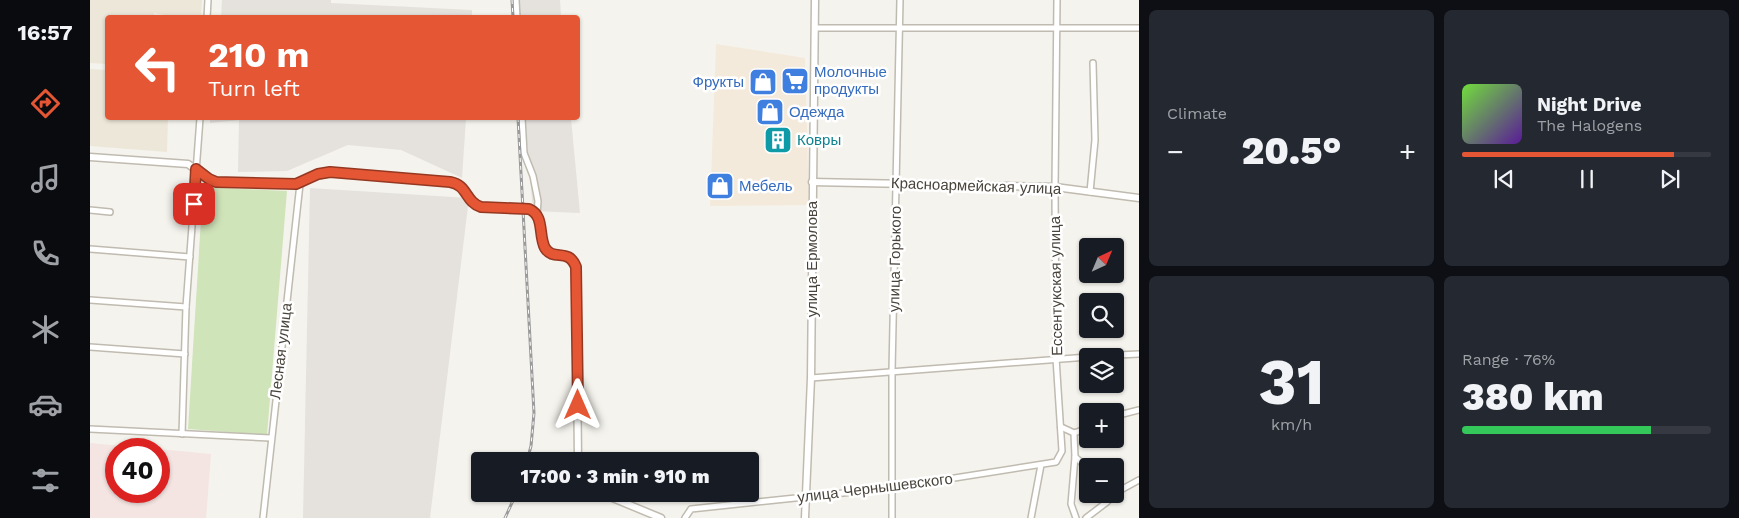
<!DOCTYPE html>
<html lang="en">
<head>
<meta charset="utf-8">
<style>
  :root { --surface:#171b24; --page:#242831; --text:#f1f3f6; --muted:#9ea1a6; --line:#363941; --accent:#e55634 }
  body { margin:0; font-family:"Work Sans",sans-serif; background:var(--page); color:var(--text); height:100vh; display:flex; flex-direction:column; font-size:19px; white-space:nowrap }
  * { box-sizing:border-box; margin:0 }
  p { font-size:16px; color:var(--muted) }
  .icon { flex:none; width:28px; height:28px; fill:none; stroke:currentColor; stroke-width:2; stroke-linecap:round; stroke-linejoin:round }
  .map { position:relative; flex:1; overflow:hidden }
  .sheet { display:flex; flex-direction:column; gap:10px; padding:10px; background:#0d0f14; width:600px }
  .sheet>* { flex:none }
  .top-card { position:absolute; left:15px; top:15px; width:475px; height:105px; border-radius:5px; box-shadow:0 1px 4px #0004; background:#e55634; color:#fff; overflow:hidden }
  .needle { width:32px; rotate:44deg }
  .tools { position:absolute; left:989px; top:238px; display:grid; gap:10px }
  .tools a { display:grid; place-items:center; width:45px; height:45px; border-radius:5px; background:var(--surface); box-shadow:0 1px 4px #0004; font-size:25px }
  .speed { position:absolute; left:15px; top:438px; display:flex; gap:10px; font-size:25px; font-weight:700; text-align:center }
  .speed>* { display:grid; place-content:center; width:65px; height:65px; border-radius:50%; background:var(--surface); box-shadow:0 1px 4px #0004; line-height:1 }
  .speed .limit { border:8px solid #d22; background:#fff; color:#111 }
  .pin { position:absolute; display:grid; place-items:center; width:42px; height:42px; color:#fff; margin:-21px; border-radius:10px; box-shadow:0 2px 8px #0006 }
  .me { position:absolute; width:55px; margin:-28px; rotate:0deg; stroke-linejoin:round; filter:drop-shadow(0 0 4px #0008) }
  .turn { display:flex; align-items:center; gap:18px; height:105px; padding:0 20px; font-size:22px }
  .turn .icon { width:65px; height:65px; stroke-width:2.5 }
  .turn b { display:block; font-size:35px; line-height:42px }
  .big { font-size:38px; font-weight:800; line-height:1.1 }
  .sheet .tile { flex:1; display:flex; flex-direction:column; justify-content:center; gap:8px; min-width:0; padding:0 18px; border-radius:8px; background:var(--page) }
  .sheet .dial { align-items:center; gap:0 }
  .dial b { font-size:65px; line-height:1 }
  .song { display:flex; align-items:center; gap:15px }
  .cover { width:60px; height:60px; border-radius:8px; background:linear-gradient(135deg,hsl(100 70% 55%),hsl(270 70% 35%)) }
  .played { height:5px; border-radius:2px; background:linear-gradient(90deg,var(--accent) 85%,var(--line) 85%) }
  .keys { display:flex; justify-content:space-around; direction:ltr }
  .heat { display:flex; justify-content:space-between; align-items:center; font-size:28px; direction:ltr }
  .charge { height:8px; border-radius:4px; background:linear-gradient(90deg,#34c759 76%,var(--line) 0) }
  .sheet .tiles { flex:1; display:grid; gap:10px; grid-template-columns:repeat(2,1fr) }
  .trip { position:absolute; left:381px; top:452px; width:288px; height:50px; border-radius:5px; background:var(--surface); box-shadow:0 1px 4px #0004; font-weight:800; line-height:50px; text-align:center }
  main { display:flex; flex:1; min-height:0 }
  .tabs { display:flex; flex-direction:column; width:90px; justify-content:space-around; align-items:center; background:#090b0e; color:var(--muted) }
  .tabs .icon { width:35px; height:35px }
  .tabs .on { color:var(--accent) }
  .tabs b { font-size:22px; color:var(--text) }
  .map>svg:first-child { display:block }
</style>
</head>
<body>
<main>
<nav class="tabs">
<b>16:57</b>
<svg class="icon on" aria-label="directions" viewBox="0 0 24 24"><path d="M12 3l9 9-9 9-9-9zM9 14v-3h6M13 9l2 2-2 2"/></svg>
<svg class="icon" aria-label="music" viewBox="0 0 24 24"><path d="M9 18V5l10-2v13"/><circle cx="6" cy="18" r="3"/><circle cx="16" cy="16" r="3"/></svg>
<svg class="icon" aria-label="phone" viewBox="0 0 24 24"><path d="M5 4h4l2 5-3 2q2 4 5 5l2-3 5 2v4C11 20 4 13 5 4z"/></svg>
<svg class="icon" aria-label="climate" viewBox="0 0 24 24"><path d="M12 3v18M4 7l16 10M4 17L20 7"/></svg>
<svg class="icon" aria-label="car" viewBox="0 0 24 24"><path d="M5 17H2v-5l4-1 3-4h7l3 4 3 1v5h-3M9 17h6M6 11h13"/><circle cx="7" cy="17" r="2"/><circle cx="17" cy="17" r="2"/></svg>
<svg class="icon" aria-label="filters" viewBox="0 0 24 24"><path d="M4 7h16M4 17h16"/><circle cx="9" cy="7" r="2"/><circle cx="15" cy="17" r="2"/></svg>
</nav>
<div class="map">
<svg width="1049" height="518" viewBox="0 0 1049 518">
  <rect width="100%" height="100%" fill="#f5f3ed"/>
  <polygon fill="#f4eadb" points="626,44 715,58 719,205 620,206"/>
  <g fill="#e5e2de">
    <polygon points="132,0 241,0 241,3 382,10 382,18 131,18"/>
    <polygon points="425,0 470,0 471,17 427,17"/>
    <polygon points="120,118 376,118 372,178 311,150 258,145 197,171 148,172 149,120 120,123"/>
    <polygon points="435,118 481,118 490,213 443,211"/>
    <polygon points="220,188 379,198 340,518 213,518"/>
  </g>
  <g fill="#ece7d8">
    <polygon points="0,0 112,0 111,17 85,17 64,13 64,17 18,18 17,64 0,63"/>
    <polygon points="0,69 17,70 18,118 78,118 77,152 0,146"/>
  </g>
  <polygon fill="#f4e5e2" points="0,443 64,449 26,449 26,491 69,491 69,449 121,454 116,518 0,518"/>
  <polygon fill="#d0e4ba" points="113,187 197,191 177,435 98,429"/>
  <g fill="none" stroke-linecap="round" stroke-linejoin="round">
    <defs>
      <g id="minor">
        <polyline points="426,0 427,18"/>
        <polyline points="117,18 118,0"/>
        <polyline points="725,28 1049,28"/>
        <polyline points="432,118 434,153 443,176 448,201 447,214"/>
        <polyline points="1000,192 1005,140 1003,63"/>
        <polyline points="0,210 20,212"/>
        <polyline points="0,249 100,257"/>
        <polyline points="0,300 96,307"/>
        <polyline points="0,347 95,354"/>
        <polyline points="1007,356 1049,354"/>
        <polyline points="721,378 998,357"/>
        <polyline points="1025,416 1049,410"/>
        <polyline points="971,427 984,433 985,457 981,504 986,518"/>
        <polyline points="0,429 181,438"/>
        <polyline points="984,433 998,428"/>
        <polyline points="92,434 96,307 110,118"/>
        <polyline points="985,457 998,468"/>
        <polyline points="173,518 210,184"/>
        <polyline points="595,518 601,509 801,488 966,462 972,451 966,358 965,187 967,0"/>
        <polyline points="802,518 802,371 810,0"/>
        <polyline points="941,518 951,465"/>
        <polyline points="996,518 1017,502 1027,492 1049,480"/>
      </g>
      <g id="tertiary">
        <path d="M0 157 98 164 119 179 126 182 210 184 221 177 240 173 360 182C377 185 375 202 391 207L439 209C455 216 448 235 455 248 464 262 478 247 486 267L488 461"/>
        <polyline points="722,182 965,187 1049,198"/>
        <polyline points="513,494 571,518"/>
        <polyline points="715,518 721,378 725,0"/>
      </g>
    </defs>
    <use href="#minor" stroke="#c0bbb0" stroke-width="8"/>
    <use href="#tertiary" stroke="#c0bbb0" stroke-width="9"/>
    <use href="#minor" stroke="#fff" stroke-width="5"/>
    <use href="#tertiary" stroke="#fff" stroke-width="6"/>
    <defs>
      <g id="rail">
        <polyline points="422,0 423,18"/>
        <polyline points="428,118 444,413 441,446 437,461"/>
        <polyline points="415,518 426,494"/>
      </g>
    </defs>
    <use href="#rail" stroke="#9a9a9a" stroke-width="3"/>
    <use href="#rail" stroke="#fff" stroke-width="1" stroke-dasharray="4" stroke-linecap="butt"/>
  </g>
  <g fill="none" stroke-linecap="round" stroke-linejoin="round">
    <defs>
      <path id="route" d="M104 204 106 169 119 179 126 182 206 184 228 174 240 172 360 182C378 185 375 202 391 207L439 209C455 216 448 235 455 248 464 262 478 247 486 267L488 405"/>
    </defs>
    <use href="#route" stroke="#953822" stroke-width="12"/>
    <use href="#route" stroke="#e55634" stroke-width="9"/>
  </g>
  <defs>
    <symbol id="supermarket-square" viewBox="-11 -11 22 22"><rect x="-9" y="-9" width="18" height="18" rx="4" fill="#3f7fe0" stroke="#fff"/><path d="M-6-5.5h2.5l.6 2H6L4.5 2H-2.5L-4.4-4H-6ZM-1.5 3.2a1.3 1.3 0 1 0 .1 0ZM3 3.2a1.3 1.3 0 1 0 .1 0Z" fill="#fff"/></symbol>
    <symbol id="shop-square" viewBox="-11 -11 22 22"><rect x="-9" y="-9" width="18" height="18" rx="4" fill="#3f7fe0" stroke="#fff"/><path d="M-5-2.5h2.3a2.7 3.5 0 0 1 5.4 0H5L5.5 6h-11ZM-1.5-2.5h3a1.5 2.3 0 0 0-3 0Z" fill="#fff"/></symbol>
    <symbol id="building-square" viewBox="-11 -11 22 22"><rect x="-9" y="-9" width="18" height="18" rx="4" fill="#0f9aa8" stroke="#fff"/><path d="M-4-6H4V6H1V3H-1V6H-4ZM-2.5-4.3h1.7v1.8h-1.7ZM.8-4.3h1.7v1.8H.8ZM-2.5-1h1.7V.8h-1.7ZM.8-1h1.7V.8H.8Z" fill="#fff"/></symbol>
  </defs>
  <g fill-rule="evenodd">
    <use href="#supermarket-square" x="689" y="65" width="32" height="32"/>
    <use href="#shop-square" x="657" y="66" width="32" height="32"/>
    <use href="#shop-square" x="664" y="96" width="32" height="32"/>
    <use href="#building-square" x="672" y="124" width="32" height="32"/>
    <use href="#shop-square" x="614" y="170" width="32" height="32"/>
  </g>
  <g text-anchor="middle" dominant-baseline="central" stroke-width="5" stroke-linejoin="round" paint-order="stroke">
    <g font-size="15" fill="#366cbe" stroke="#fff" text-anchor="start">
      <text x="724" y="72">Молочные<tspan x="724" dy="17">продукты</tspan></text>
      <text x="654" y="82" text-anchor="end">Фрукты</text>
      <text x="699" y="112">Одежда</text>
      <text x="649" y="186">Мебель</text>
    </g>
    <g font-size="15" fill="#0d838f" stroke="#fff" text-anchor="start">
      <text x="707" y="140">Ковры</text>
    </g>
    <g font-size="15" fill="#49443b" stroke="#fff">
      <text transform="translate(886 186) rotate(2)">Красноармейская улица</text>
      <text transform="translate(722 259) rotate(-90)">улица Ермолова</text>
      <text transform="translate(805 259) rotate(-89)">улица Горького</text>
      <text transform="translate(966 286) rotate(-91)">Ессентукская улица</text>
      <text transform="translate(191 351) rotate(-83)">Лесная улица</text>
      <text transform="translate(785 488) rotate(-7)">улица Чернышевского</text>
    </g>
  </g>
</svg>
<div class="tools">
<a><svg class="needle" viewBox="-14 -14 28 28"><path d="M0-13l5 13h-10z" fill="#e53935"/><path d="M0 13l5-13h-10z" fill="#9ea1a6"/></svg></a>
<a><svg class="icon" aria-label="search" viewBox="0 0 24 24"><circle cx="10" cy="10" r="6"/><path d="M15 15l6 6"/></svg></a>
<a><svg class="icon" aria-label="layers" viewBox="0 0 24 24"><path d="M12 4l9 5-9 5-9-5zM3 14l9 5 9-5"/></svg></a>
<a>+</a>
<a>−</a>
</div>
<div class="speed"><div class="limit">40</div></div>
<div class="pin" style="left:104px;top:204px;background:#d93025"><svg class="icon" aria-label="arrive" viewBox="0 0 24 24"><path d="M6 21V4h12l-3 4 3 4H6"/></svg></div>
<svg class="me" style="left:488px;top:405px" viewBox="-20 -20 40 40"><path d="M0-17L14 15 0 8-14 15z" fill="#e55634" stroke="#fff" stroke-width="4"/></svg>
<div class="trip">17:00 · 3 min · 910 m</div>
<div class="top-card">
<div class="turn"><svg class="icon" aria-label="left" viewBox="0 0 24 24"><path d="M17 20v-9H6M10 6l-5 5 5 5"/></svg><div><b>210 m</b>Turn left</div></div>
</div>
</div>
<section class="sheet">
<div class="tiles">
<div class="tile"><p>Climate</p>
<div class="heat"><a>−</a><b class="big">20.5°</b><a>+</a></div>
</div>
<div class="tile">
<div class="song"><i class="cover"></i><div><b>Night Drive</b><p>The Halogens</p></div></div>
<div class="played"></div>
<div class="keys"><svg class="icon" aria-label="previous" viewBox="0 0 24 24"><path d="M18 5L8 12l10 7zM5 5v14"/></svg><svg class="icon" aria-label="pause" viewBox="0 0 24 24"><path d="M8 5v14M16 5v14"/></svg><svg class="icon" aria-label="next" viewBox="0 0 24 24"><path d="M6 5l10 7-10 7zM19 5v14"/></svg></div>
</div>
<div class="tile dial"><b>31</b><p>km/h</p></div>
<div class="tile"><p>Range · 76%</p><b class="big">380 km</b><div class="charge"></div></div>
</div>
</section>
</main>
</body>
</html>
